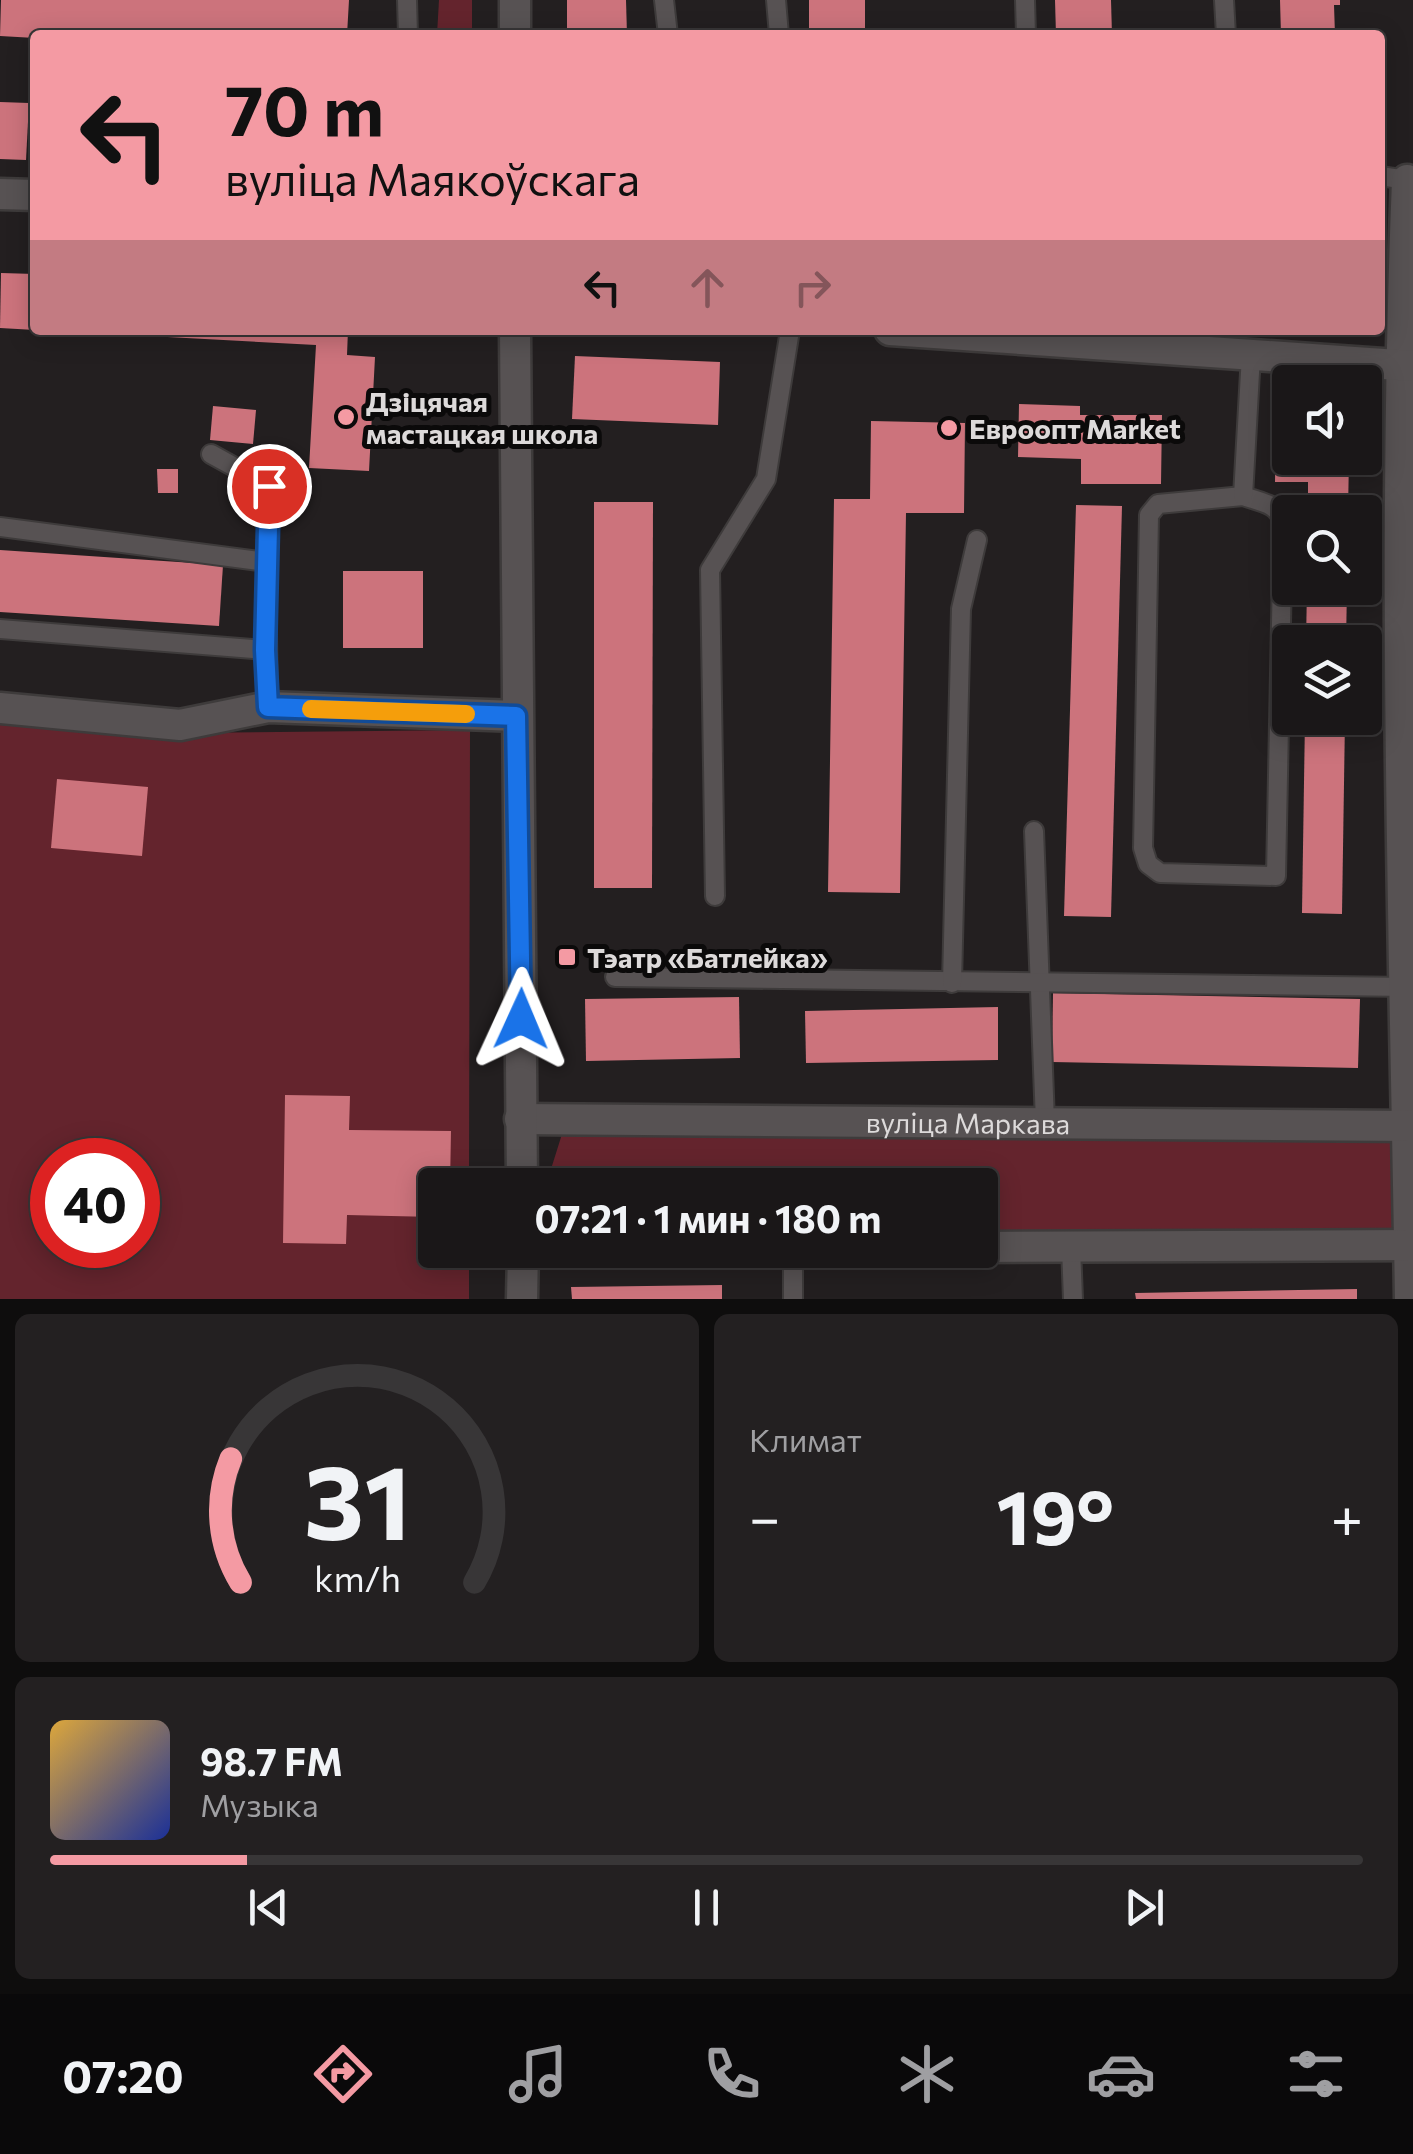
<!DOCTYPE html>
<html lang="ru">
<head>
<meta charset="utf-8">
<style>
  :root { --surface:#1a1718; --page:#232021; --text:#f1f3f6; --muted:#9f9fa2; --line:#383637; --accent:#f49aa3 }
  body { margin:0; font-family:Commissioner,sans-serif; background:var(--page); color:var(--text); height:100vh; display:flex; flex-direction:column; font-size:38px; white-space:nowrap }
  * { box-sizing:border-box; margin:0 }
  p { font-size:32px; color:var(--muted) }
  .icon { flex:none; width:55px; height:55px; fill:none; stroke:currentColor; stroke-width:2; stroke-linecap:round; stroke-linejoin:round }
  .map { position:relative; height:1299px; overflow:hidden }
  .side { display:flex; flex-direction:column; gap:15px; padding:15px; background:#0e0d0d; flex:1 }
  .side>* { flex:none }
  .hud { position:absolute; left:30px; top:30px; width:1355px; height:305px; border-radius:10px; box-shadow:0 5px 25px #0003,0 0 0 2px var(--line); background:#f49aa3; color:#111; overflow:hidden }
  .controls { position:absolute; left:1272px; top:365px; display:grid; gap:20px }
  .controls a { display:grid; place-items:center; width:110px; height:110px; border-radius:10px; background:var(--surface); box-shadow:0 5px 25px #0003,0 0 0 2px var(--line); font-size:50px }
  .speed { position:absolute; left:30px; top:1138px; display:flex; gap:20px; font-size:50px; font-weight:700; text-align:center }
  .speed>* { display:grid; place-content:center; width:130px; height:130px; border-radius:50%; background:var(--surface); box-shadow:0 5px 25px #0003,0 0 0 2px var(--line); line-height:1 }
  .speed .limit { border:15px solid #d22; background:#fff; color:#111 }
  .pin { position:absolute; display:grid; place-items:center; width:85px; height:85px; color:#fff; margin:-42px; border:5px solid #fff; border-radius:50%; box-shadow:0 2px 10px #0007 }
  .me { position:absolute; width:110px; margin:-55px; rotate:1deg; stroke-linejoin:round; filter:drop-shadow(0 0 8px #0008) }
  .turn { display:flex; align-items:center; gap:35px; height:210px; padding:0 30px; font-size:45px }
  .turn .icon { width:130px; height:130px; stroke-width:2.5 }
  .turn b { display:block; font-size:70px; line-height:85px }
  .lanes { display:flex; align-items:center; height:95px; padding:0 30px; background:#0003; justify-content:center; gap:50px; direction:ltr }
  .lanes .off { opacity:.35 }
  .big { font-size:75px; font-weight:700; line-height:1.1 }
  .side .card { flex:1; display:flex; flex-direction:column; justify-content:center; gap:15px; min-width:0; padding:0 35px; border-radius:15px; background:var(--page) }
  .side .dial { align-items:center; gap:0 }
  .dial svg { height:260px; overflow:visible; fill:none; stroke:var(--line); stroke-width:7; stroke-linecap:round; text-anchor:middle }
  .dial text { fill:var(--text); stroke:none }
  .song { display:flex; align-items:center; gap:30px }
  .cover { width:120px; height:120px; border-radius:15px; background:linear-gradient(135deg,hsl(40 70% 55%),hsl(230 70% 35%)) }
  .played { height:10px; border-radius:5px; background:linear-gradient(90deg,var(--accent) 15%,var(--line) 15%) }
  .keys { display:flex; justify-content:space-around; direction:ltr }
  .heat { display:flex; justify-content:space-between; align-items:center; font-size:55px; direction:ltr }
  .side .tiles { flex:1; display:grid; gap:15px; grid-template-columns:1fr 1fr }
  .card:last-child { grid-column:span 2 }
  .trip { position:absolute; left:418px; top:1168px; width:580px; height:100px; border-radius:10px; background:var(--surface); box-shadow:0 5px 25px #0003,0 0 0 2px var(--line); font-weight:700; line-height:100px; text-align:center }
  .tab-bar { display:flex; height:160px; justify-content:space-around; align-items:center; background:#0a090a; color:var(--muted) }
  .tab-bar .icon { width:70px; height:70px }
  .tab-bar .active { color:var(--accent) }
  .tab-bar b { font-size:45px; color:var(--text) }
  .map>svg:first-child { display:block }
</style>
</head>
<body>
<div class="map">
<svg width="1413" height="1299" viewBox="0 0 1413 1299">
  <rect width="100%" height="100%" fill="#231f20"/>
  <g fill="#64242d" fill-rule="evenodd">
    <polygon points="439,0 472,0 472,35 437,35"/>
    <path d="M0 725 181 733 470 730 469 1185H435V1250H469V1299H0ZM52 1160H138V1245H52Z"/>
    <polygon points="562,1134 1413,1143 1413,1231 980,1231 980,1185 546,1185"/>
  </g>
  <g fill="#cc737c">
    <polygon points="1,0 349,0 347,35 35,35 35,38 0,36"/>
    <polygon points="567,0 626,0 627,35 567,35"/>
    <rect x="809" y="0" width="56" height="35"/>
    <polygon points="1055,0 1111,0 1112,35 1056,35"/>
    <polygon points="1280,0 1340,0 1340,5 1334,5 1335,35 1281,35"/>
    <polygon points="0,102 29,103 26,160 0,159"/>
    <polygon points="1,273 35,274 35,330 0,328"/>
    <polygon points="93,330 348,330 347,355 375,357 369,471 309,468 316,345 93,333"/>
    <polygon points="575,356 720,362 718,425 572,419"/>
    <polygon points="1019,404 1080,406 1080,415 1162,415 1161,484 1081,484 1081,459 1018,457"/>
    <polygon points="213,406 256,410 253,444 210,440"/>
    <polygon points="1276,415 1290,415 1290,458 1349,458 1348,512 1308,512 1308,482 1275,482"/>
    <polygon points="871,421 965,423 964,513 906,513 900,893 828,892 834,499 870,499"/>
    <polygon points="157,469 178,469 178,493 158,493"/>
    <polygon points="594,502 653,502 652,888 594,888"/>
    <polygon points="1076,505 1122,506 1111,917 1064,916"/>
    <polygon points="0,550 223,565 219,626 0,612"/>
    <rect x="343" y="571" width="80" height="77"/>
    <polygon points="1307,588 1347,588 1346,642 1306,642"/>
    <polygon points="1305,718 1345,718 1342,914 1302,913"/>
    <polygon points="57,779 148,787 142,856 51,848"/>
    <polygon points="1053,993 1360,999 1358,1068 1052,1062"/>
    <polygon points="739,997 740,1058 586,1061 585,999"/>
    <polygon points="998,1007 998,1060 806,1063 805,1011"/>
    <polygon points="285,1095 350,1096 349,1130 451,1131 450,1185 435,1185 435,1217 347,1215 346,1244 283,1243"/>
    <polygon points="722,1285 722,1299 572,1299 571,1287"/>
    <polygon points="1357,1289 1357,1299 1136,1299 1135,1293"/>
  </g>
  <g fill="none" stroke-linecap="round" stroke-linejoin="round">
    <defs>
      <g id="service">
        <polyline points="407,0 408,35"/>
        <polyline points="664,0 668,35"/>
        <polyline points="776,0 779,35"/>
        <polyline points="1025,0 1026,35"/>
        <polyline points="1224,0 1226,35"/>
        <polyline points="1380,176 1407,180"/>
        <polyline points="211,454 269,486 266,562"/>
        <path d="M1243 496C1260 502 1278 503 1283 522L1276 876 1160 873 1148 864 1143 848 1149 515 1158 504Z"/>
        <polyline points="1243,496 1251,355"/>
        <polyline points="0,527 266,562 268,707"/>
        <polyline points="0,629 265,650"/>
        <polyline points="1034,831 1045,1122"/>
        <polyline points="715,896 710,570 766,479 790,330"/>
        <polyline points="615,977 1410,987"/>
        <polyline points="952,983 961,609 977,540"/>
        <polyline points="1071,1247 1073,1299"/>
        <polyline points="793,1299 793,1250"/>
      </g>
      <g id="minor">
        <path d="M1407 180C1392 553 1404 926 1410 1299"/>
        <polyline points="0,194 35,195"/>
        <polyline points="890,330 1413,366"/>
        <polyline points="0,708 180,725 268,707 516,716"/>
        <path id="s1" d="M520 1119 1413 1126"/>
        <polyline points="980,1247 1413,1245"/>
      </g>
      <g id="tertiary">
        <polyline points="515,0 515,35"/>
        <polyline points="515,330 522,1185"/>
        <polyline points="522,1299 523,1250"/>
      </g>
    </defs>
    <use href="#service" stroke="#3e3b3b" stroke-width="22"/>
    <use href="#minor" stroke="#3e3b3b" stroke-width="35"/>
    <use href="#tertiary" stroke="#3e3b3b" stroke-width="35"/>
    <use href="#service" stroke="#575253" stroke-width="18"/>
    <use href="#minor" stroke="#575253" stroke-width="30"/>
    <use href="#tertiary" stroke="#575253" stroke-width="30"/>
  </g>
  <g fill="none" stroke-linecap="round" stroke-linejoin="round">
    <defs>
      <polyline id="route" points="269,486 265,650 268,707 516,716 521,1019"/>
    </defs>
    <use href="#route" stroke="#114b97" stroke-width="25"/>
    <use href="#route" stroke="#1a73e8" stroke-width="18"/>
    <polyline stroke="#f59e0b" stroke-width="18" points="311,709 466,714"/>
  </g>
  <g fill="#f49aa3" stroke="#0b0a0a" stroke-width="4">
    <circle cx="346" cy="417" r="10"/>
    <circle cx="949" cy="428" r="10"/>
    <rect x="557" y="947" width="20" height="20" rx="5"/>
  </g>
  <g text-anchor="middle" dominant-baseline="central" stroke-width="10" stroke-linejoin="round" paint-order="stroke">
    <g font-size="28" font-weight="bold" fill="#dddada" stroke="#0b0a0a" text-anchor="start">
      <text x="366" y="401">Дзіцячая<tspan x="366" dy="32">мастацкая школа</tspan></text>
      <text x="969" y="428">Евроопт Market</text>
      <text x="587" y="957">Тэатр «Батлейка»</text>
    </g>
    <g font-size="28" fill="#dddada" stroke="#0b0a0a">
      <text stroke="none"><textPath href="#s1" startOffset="448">вуліца Маркава</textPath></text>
    </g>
  </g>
</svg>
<div class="controls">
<a><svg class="icon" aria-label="sound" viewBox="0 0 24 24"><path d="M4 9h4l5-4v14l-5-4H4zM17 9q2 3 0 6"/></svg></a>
<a><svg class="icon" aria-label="search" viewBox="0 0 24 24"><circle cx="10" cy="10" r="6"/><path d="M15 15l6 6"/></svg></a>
<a><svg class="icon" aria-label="layers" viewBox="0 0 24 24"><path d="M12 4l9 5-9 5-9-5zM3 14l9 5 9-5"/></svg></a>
</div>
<div class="speed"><div class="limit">40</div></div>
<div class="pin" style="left:269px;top:486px;background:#d93025"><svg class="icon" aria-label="arrive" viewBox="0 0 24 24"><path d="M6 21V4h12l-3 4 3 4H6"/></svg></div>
<svg class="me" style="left:521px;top:1019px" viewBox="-20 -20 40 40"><path d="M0-17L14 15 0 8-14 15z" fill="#1a73e8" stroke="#fff" stroke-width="4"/></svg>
<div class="trip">07:21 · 1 мин · 180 m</div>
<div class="hud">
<div class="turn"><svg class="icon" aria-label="left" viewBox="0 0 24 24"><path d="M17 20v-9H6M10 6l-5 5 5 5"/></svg><div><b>70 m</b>вуліца Маякоўскага</div></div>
<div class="lanes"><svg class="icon" aria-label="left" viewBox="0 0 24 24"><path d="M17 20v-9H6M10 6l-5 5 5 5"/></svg><svg class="icon off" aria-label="ahead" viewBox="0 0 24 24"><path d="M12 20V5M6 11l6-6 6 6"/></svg><svg class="icon off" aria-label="right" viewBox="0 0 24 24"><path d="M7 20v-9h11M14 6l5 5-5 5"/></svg></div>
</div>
</div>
<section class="side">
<div class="tiles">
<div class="card dial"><svg viewBox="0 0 100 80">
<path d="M14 69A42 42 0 1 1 86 69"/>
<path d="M14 69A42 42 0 0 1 11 31" stroke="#f49aa3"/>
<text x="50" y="56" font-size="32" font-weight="700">31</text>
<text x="50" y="72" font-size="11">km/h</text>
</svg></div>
<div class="card"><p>Климат</p>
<div class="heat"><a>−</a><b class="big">19°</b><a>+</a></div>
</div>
<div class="card">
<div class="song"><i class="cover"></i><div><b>98.7 FM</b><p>Музыка</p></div></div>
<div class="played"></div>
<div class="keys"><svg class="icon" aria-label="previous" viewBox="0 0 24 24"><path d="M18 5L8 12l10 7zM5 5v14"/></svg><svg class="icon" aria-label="pause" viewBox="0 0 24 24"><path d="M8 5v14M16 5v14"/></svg><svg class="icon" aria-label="next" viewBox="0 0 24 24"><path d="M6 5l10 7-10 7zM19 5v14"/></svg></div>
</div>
</div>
</section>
<nav class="tab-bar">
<b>07:20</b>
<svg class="icon active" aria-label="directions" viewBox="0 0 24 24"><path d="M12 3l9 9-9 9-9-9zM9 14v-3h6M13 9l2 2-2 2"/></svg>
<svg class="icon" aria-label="music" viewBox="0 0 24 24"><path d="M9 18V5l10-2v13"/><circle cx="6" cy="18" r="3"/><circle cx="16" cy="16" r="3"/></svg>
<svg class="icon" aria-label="phone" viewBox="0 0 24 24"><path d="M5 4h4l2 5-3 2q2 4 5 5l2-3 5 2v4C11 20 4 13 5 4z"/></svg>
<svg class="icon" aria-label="climate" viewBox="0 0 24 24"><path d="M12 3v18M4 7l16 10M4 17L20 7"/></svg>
<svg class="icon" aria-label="car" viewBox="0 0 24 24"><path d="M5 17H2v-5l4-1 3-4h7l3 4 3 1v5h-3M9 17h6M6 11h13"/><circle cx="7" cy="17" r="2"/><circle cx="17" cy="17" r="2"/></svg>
<svg class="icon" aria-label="filters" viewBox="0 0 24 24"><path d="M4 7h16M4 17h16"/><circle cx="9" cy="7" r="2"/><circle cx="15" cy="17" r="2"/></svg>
</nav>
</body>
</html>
